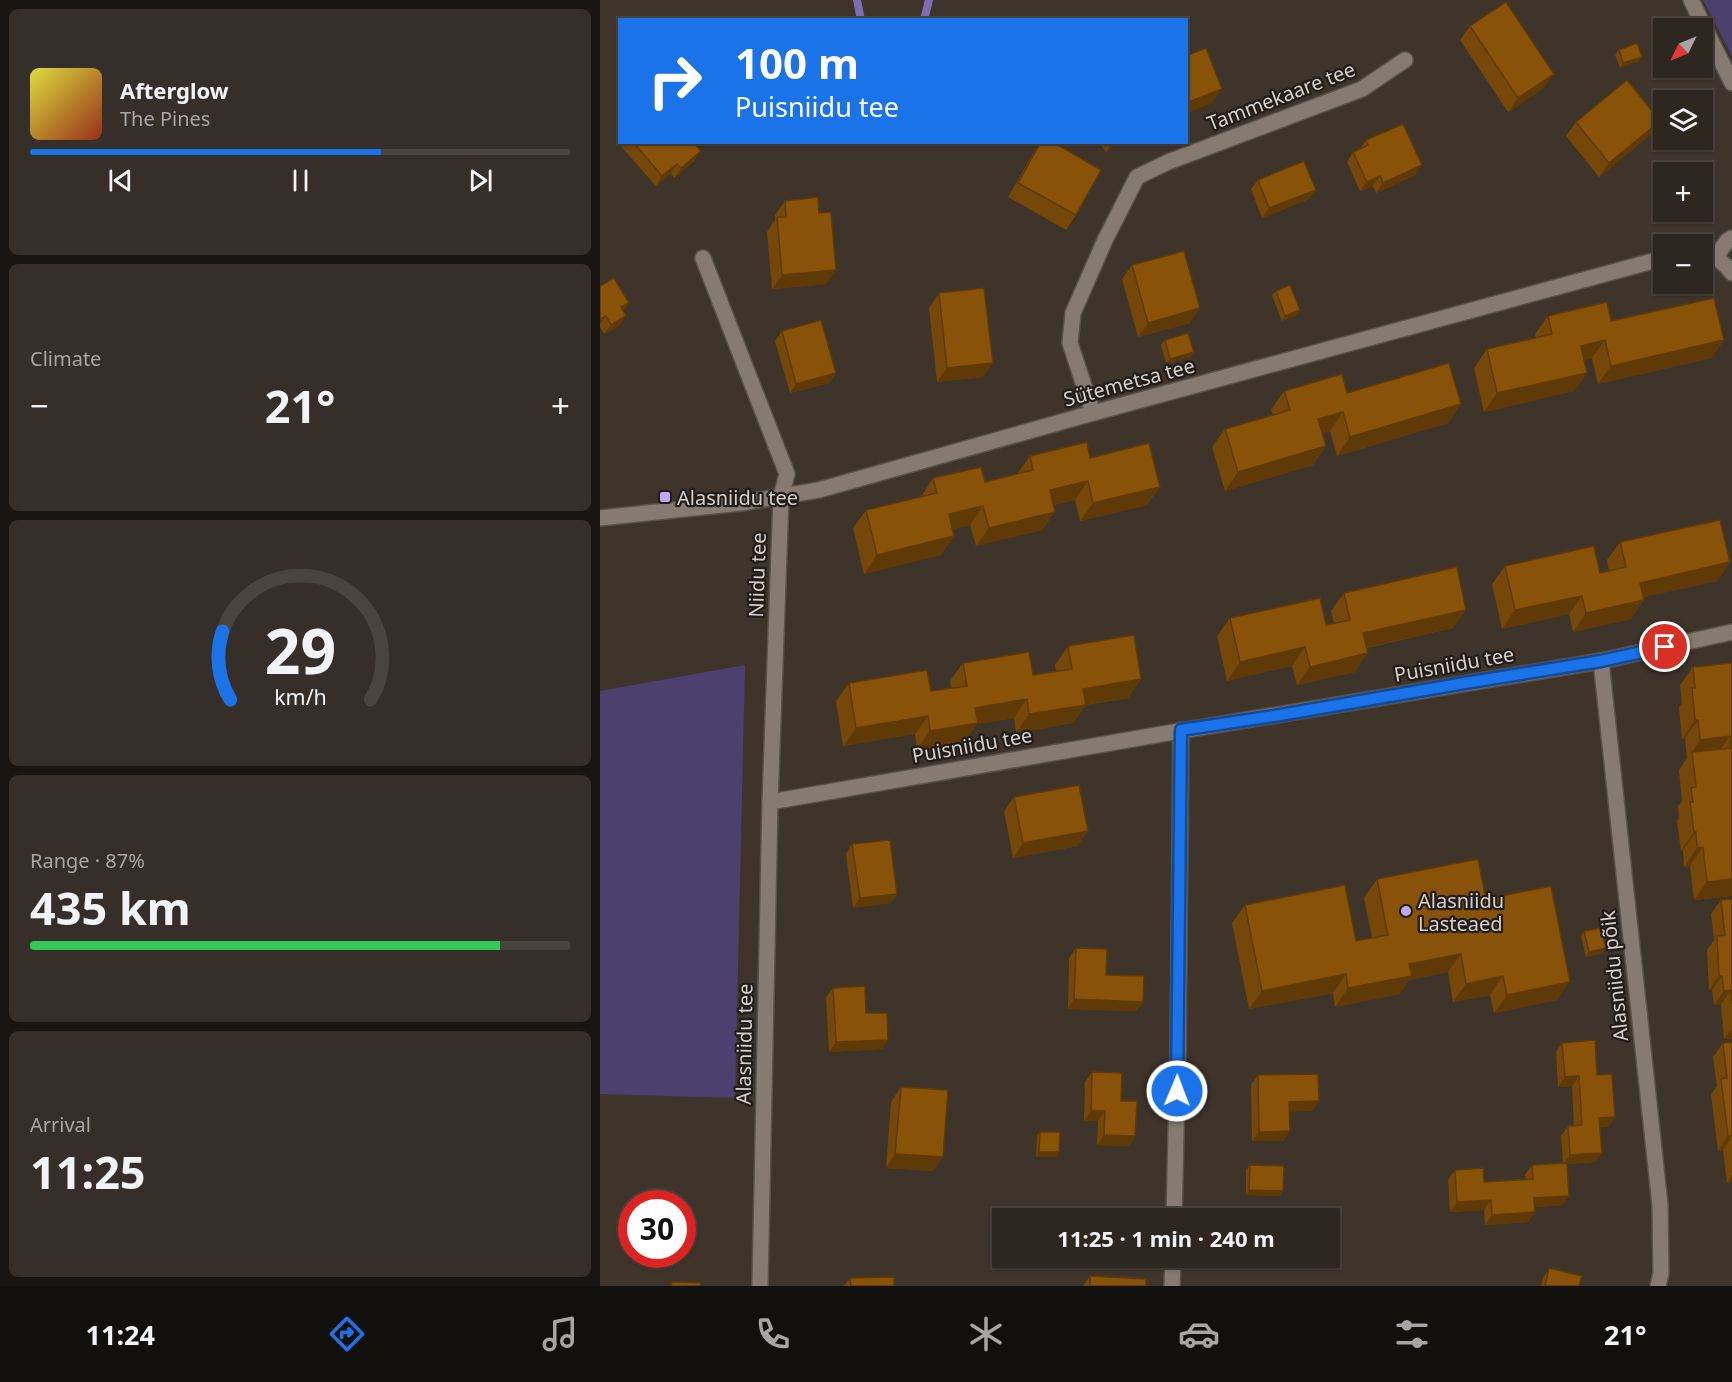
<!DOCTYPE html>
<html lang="en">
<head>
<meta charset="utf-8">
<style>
  :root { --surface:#2e2720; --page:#362f29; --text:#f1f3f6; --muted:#a7a5a5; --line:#49443e; --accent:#1a73e8 }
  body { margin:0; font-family:"Noto Sans",sans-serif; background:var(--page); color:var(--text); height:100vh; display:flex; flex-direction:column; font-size:22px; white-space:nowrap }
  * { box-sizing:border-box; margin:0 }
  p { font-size:20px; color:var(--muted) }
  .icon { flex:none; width:33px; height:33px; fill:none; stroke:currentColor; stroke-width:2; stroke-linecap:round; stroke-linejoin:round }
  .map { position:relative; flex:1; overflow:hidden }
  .sheet { display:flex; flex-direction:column; gap:9px; padding:9px; background:#191512; width:600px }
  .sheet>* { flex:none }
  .hud { position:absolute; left:18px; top:18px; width:570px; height:126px; border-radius:0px; box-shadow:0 2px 4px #0004,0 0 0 2px var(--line); background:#1a73e8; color:#fff; overflow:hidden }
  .needle { width:39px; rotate:227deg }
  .fabs { position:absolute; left:1053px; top:18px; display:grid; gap:12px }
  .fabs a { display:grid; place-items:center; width:60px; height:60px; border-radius:0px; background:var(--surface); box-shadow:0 2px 4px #0004,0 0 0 2px var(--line); font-size:30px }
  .speed { position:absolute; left:18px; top:1190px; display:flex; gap:12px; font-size:30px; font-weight:700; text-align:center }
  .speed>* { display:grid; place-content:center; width:78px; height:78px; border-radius:50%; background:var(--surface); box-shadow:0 2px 4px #0004,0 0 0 2px var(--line); line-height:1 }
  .speed .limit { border:9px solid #d22; background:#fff; color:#111 }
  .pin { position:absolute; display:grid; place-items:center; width:51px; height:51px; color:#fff; margin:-26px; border:3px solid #fff; border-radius:50%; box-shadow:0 2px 6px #0007 }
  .me { position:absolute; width:66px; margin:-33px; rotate:1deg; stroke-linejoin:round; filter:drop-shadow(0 0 4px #0008) }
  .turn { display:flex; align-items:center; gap:21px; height:126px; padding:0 18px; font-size:27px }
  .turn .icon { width:78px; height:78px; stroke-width:2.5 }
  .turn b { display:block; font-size:42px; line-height:51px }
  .big { font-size:45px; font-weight:700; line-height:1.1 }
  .sheet .card { flex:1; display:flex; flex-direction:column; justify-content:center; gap:9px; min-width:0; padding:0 21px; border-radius:9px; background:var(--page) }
  .sheet .dial { align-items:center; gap:0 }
  .dial svg { height:156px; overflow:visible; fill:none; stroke:var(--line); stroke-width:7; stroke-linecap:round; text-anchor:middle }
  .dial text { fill:var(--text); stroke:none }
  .song { display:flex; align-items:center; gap:18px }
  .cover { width:72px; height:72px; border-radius:9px; background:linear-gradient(135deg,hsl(60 70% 55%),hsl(10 70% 35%)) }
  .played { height:6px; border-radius:3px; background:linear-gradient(90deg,var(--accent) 65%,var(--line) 65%) }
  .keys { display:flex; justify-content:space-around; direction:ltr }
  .heat { display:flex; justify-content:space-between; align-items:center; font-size:33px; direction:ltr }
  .charge { height:9px; border-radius:4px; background:linear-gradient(90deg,#34c759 87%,var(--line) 0) }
  .trip { position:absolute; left:392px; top:1208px; width:348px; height:60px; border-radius:0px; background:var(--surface); box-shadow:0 2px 4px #0004,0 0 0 2px var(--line); font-weight:700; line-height:60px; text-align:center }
  .tabs { display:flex; height:96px; justify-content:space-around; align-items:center; background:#12100d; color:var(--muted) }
  .tabs .icon { width:42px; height:42px }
  .tabs .on { color:var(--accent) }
  .tabs b { font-size:27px; color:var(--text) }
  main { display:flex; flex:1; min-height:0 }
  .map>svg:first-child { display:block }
</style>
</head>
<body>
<main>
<section class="sheet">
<div class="card">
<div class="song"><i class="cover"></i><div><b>Afterglow</b><p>The Pines</p></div></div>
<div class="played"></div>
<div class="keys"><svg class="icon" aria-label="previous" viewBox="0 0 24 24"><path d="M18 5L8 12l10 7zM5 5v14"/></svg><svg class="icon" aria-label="pause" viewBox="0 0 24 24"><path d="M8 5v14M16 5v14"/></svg><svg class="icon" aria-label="next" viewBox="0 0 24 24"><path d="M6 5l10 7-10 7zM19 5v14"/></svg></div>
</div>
<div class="card"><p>Climate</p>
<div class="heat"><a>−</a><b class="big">21°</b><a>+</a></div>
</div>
<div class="card dial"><svg viewBox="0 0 100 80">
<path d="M14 69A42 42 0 1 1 86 69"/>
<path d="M14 69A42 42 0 0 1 10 34" stroke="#1a73e8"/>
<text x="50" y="56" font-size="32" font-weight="700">29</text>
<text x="50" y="72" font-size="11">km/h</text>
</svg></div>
<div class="card"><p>Range · 87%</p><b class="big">435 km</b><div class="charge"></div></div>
<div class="card"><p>Arrival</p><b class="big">11:25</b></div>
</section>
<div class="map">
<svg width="1132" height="1286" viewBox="0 0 1132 1286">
  <rect width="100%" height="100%" fill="#3e342a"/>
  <g fill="#4c406f">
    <polygon points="1103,0 1132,0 1132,56"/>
    <polygon points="145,665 135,1098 0,1094 0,691"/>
  </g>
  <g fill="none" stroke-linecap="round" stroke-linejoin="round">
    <g stroke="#7e6db2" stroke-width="8">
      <polyline points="257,0 261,20"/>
      <polyline points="324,20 329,0"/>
    </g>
    <defs>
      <g id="street">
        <polyline points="1091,0 1132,83"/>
        <path d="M1102 254C1114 254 1125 264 1132 273"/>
        <polyline points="103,258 187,474 181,497 170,802 160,1286"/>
        <polyline points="1115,258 1127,241 1132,238"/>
        <polyline points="493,413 470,343 473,313 505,240 537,177 568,162 762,89 805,60"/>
        <polyline points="0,518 141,503 219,490 493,413 1064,258"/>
        <polyline points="1001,661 1060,1205 1061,1273 1058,1286"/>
        <polyline points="170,802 568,733 1001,661 1132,632"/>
        <polyline points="574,1218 578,1049 581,730"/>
        <polyline points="572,1286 573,1257"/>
      </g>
    </defs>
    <use href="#street" stroke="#59514a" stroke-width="18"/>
    <use href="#street" stroke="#877b71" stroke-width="15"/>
  </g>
  <g fill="#754708">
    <polygon points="870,26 944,88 908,112 860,40"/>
    <polygon points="1019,50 1039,61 1020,68 1015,55"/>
    <polygon points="1060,121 1050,135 999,177 966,136 976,122"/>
    <polygon points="766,140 815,175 776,193 773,186 760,191 747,162 753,152 760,149"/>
    <polygon points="20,141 20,142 93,142 94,161 74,178 71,173 56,186 18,143"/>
    <polygon points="441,142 453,142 476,215 466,230 408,197 434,152"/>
    <polygon points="499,142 518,142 506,152"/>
    <polygon points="658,180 709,199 662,218 651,189"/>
    <polygon points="185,201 226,284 172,289 167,232 175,220 175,215"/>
    <polygon points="532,265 590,323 538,337 522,279"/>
    <polygon points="0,286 29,303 23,311 19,326 4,334 0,327"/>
    <polygon points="676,291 700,310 697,315 682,321 672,295"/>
    <polygon points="339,293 383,377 337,382 329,308"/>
    <polygon points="948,316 1011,321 1124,340 1111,358 998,384 992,358 984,360 987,373 974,391 884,412 874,368 887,349 936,338 935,334"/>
    <polygon points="182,331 236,373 229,383 190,393 175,341"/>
    <polygon points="565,340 594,352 590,357 566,363 561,345"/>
    <polygon points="684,391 747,393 861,404 848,423 737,456 730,431 722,433 726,446 713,465 625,491 612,447 625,429 673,415 671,410"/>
    <polygon points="430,456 490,458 560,487 547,505 480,521 475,500 453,505 455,512 442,530 376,546 370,525 353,529 341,555 264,574 253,528 266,510 321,497 333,478 385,482 417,474"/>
    <polygon points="1020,542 1130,562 1117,581 1043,597 1031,619 973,632 969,614 902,629 892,584 905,566 1000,573 1009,571 1007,560"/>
    <polygon points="744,593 866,610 853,628 767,648 755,672 697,685 692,666 627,681 617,636 630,618 726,625 734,623 731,611"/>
    <polygon points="468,646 541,679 528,698 486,705 473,723 416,733 414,718 377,724 365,741 317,749 315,734 243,746 236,701 249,683 331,691 351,688 350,681 363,663 433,675 456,672 455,665"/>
    <polygon points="1132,663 1132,896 1094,900 1090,866 1084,867 1083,850 1081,851 1077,821 1079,818 1078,806 1082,801 1079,770 1087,758 1085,738 1082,739 1079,707 1082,703 1080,685 1093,667"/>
    <polygon points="414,797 478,846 413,858 404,811"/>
    <polygon points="252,844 297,894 290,903 253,908 246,854"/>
    <polygon points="777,879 886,899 957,1000 894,1013 890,995 853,1002 848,972 809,980 799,994 735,1007 733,993 649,1009 632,923 645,905 756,941 772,938 764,898"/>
    <polygon points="1132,899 1132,1039 1124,1039 1121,1004 1114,1005 1112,990 1109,990 1107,950 1114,940 1111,914 1121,900"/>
    <polygon points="984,931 1002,953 986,957 981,936"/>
    <polygon points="476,948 506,975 543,1002 536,1011 468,1009 469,958"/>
    <polygon points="233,988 266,1013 288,1040 282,1049 229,1052 226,997"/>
    <polygon points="1132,1042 1132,1182 1127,1183 1123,1150 1118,1151 1111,1094 1117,1086 1113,1057 1123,1043"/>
    <polygon points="962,1043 997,1075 1015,1117 1008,1127 1000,1127 995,1162 967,1164 962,1205 935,1207 928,1222 885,1225 884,1210 850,1212 848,1180 855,1170 884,1182 926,1179 925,1175 932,1165 963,1163 961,1136 968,1126 974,1126 972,1086 958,1087 956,1052"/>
    <polygon points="492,1072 521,1101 535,1136 529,1146 497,1145 498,1121 484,1121 485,1082"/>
    <polygon points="658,1075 712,1111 690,1111 690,1131 683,1141 652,1141 651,1085"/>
    <polygon points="301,1087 333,1171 286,1168 291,1102"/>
    <polygon points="440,1132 459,1152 456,1157 436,1157 437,1136"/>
    <polygon points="650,1165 680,1196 646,1195 646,1170"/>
    <polygon points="949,1268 979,1286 941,1286 943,1278"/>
    <polygon points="490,1276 546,1286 483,1286"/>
    <polygon points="250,1278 294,1286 244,1286"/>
  </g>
  <g fill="#5f3a06">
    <polygon points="1042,57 1039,61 1020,68 1023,63"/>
    <polygon points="954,74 944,88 908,112 918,98"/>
    <polygon points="622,89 612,103 586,114 586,103"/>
    <polygon points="1060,121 1050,135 999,177 1009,163"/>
    <polygon points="513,142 518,142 506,152"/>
    <polygon points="101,151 94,161 74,178 81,168"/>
    <polygon points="77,164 71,173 56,186 62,176"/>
    <polygon points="822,165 815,175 776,193 783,183"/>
    <polygon points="780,176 773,186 760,191 767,182"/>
    <polygon points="716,190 709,199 662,218 669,208"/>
    <polygon points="236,270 226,284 172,289 182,275"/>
    <polygon points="29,303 22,312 21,307"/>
    <polygon points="600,308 590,323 538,337 548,323"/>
    <polygon points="700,310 697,315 682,321 685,316"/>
    <polygon points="6,316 0,324 0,319"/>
    <polygon points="26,316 19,326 4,334 11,325"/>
    <polygon points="1005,340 992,358 968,364 981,346"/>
    <polygon points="1124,340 1111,358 998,384 1011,366"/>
    <polygon points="594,352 590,357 566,363 570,359"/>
    <polygon points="393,363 383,377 337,382 347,368"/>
    <polygon points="236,373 229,383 190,393 196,384"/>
    <polygon points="987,373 974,391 884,412 897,393"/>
    <polygon points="861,404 848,423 737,456 750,437"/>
    <polygon points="743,412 730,431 705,438 718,419"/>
    <polygon points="726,446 713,465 625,491 638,472"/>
    <polygon points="488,481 475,500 437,508 450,490"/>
    <polygon points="560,487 547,505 480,521 493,503"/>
    <polygon points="383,506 370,525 336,533 349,514"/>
    <polygon points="455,512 442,530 376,546 389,528"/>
    <polygon points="354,536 341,555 264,574 277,555"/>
    <polygon points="1130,562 1117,581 1027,601 1040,583"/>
    <polygon points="982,596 969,614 902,629 915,610"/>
    <polygon points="1044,600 1031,619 973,632 986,613"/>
    <polygon points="866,610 853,628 750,651 763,633"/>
    <polygon points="705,647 692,666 627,681 640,662"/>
    <polygon points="768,653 755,672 697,685 710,667"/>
    <polygon points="541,679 528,698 470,707 483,689"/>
    <polygon points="427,699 414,718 377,724 365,741 317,749 330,731 375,708"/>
    <polygon points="486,705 473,723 416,733 429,714"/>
    <polygon points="328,716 315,734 243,746 256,728"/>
    <polygon points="1095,720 1098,720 1085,738 1082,739"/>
    <polygon points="1130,736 1117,755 1092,752 1100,740"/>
    <polygon points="488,831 478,846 413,858 423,843"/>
    <polygon points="1094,832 1096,832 1083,850 1081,851"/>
    <polygon points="1103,847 1090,866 1084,867 1097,848"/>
    <polygon points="1132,879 1132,896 1094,900 1107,882"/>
    <polygon points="297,894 290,903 253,908 260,898"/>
    <polygon points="1006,948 1002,953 986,957 989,952"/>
    <polygon points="861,954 848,972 809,980 799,994 735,1007 748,988 809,964"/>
    <polygon points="746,974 733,993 649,1009 662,991"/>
    <polygon points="903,976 890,995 853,1002 866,984"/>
    <polygon points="1119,976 1122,976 1112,990 1109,990"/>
    <polygon points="970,982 957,1000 894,1013 907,995"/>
    <polygon points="1131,990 1121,1004 1114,1005 1124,991"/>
    <polygon points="474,999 543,1002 536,1011 468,1009"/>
    <polygon points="1132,1029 1132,1039 1124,1039"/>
    <polygon points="288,1040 282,1049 229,1052 236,1042"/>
    <polygon points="979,1076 972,1086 958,1087 965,1077"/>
    <polygon points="719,1101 712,1111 683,1112 689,1102"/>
    <polygon points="491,1111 505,1111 498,1121 484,1121"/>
    <polygon points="1015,1117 1008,1127 993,1128 999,1118"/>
    <polygon points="690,1131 683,1141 652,1141 659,1132"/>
    <polygon points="504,1135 535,1136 529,1146 497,1145"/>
    <polygon points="1128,1136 1132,1136 1123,1150 1118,1151"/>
    <polygon points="439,1152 459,1152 456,1157 436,1157"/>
    <polygon points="1002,1153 995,1162 963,1164 970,1155"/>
    <polygon points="295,1154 343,1157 333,1171 286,1168"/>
    <polygon points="1132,1175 1132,1182 1127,1183"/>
    <polygon points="649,1190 683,1191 680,1196 646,1195"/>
    <polygon points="969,1196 962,1205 927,1208 934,1198"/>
    <polygon points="891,1200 884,1210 850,1212 857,1202"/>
    <polygon points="935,1212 928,1222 885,1225 892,1215"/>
  </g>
  <g fill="#885309" stroke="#5f3a06" stroke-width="1.5">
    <polygon points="906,2 954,74 918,98 870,26"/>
    <polygon points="1037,43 1042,57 1023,63 1019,50"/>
    <polygon points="606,48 622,89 586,103 586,56"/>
    <polygon points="1027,80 1060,121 1009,163 976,122"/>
    <polygon points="803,124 822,165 783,183 780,176 767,182 753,152 768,145 766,140"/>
    <polygon points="33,142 93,142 101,151 81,168 77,164 62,176"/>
    <polygon points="441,142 453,142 501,170 476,215 418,183"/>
    <polygon points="704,161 716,190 669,208 658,180"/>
    <polygon points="218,197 219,213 231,212 236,270 182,275 177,217 186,217 185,201"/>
    <polygon points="584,251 600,308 548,323 532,265"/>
    <polygon points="14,278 29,303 21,307 26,316 11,325 6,316 0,319 0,286"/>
    <polygon points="690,285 700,310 685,316 676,291"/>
    <polygon points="384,288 393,363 347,368 339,293"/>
    <polygon points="1114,298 1124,340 1011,366 1005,340 981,346 987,373 897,393 887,349 952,334 948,316 1007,302 1011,321"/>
    <polygon points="221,320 236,373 196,384 182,331"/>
    <polygon points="588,333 594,352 570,359 565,340"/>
    <polygon points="849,363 861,404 750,437 743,412 718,419 726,446 638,472 625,429 690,410 684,391 742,374 747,393"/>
    <polygon points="487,442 490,458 549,443 560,487 493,503 488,481 450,490 455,512 389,528 383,506 349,514 354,536 277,555 266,510 337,493 333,478 381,467 385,482 433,470 430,456"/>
    <polygon points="1120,520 1130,562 1040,583 1044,600 986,613 982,596 915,610 905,566 994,546 1000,573 1026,567 1020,542"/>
    <polygon points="857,567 866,610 763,633 768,653 710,667 705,647 640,662 630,618 720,598 726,625 750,620 744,593"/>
    <polygon points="534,635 541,679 483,689 486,705 429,714 427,699 375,708 378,723 330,731 328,716 256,728 249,683 327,670 331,691 367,686 363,663 429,652 433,675 472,669 468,646"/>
    <polygon points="1132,663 1132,879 1107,882 1103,847 1097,848 1096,832 1094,832 1090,802 1093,802 1091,788 1096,787 1092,752 1131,748 1130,736 1100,740 1098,720 1095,720 1092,688 1095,688 1093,667"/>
    <polygon points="479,785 488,831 423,843 414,797"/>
    <polygon points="290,840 297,894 260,898 252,844"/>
    <polygon points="878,859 886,899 951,886 970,982 907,995 903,976 866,984 861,954 809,964 812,976 748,988 746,974 662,991 645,905 745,885 756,941 788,935 777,879"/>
    <polygon points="1132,899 1132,1004 1131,990 1124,991 1122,976 1119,976 1117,936 1125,935 1121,900"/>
    <polygon points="1001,928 1006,948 989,952 984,931"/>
    <polygon points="476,948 507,949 506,975 544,976 543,1002 474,999"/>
    <polygon points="265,986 266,1013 287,1013 288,1040 236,1042 233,988"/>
    <polygon points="995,1040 997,1075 1012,1074 1015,1117 999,1118 1002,1153 970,1155 968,1126 982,1125 979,1076 965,1077 962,1043"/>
    <polygon points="1132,1042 1132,1136 1128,1136 1121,1079 1127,1078 1123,1043"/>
    <polygon points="492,1072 522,1073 521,1101 537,1101 535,1136 504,1135 505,1111 491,1111"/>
    <polygon points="718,1074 719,1101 689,1102 690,1131 659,1132 658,1075"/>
    <polygon points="301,1087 348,1090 343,1157 295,1154"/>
    <polygon points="440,1132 460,1132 459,1152 439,1152"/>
    <polygon points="967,1163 969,1196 934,1198 935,1212 892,1215 891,1200 857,1202 855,1170 883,1168 884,1182 933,1179 932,1165"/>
    <polygon points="650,1165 684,1166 683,1191 649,1190"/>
    <polygon points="949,1268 982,1276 979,1286 945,1286"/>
    <polygon points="490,1276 546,1279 546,1286 490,1286"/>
    <polygon points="294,1277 294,1286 251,1286 250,1278"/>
    <polygon points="72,1282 101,1283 100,1286 71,1286"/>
  </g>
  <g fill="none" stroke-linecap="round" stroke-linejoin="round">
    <defs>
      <polyline id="route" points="577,1091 581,730 680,715 865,683 1001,661 1065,647"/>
    </defs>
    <use href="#route" stroke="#114b97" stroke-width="15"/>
    <use href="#route" stroke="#1a73e8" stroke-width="10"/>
  </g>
  <g fill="#bbaaf6" stroke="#211c18" stroke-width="2">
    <rect x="59" y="491" width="12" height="12" rx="3"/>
    <circle cx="806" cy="911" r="6"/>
  </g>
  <g text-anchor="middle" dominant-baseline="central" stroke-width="4.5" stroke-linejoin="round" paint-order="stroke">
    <g font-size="20" fill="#d6d0ca" stroke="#211c18">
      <text transform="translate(681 96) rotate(-21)">Tammekaare tee</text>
      <text transform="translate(529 382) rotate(-15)">Sütemetsa tee</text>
      <text transform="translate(157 575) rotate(-88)">Niidu tee</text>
      <text transform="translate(854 664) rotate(-10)">Puisniidu tee</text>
      <text transform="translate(372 745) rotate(-10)">Puisniidu tee</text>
      <text transform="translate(1014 976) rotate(-96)">Alasniidu põik</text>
      <text transform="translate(144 1044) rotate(-89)">Alasniidu tee</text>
    </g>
    <g font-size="20" fill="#d6d0ca" stroke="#211c18" text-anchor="start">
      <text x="77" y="497">Alasniidu tee</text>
      <text x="818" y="900">Alasniidu<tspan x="818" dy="23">Lasteaed</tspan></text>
    </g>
  </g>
</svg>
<div class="fabs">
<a><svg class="needle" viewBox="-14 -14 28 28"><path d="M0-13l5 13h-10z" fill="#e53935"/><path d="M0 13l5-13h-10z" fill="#a7a5a5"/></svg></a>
<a><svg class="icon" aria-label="layers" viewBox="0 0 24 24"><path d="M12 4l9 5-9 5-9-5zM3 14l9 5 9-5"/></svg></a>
<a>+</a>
<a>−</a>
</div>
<div class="speed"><div class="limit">30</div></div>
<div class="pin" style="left:1065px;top:647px;background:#d93025"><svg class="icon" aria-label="arrive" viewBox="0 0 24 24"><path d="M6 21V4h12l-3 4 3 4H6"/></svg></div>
<svg class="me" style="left:577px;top:1091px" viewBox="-20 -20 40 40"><circle r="17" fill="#1a73e8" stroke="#fff" stroke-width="3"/><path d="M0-11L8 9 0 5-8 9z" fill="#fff"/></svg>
<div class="trip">11:25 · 1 min · 240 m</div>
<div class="hud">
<div class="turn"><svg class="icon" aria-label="right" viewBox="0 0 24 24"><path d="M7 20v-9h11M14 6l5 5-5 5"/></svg><div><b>100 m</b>Puisniidu tee</div></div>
</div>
</div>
</main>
<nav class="tabs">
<b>11:24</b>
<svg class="icon on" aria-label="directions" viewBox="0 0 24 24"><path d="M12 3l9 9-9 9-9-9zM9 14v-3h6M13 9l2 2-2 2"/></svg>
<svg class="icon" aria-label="music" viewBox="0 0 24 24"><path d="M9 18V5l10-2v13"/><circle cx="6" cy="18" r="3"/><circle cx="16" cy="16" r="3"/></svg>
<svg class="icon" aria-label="phone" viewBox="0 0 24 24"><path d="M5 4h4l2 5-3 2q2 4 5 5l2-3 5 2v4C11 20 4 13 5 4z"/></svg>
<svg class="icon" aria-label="climate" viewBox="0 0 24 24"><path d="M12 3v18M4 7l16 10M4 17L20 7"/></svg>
<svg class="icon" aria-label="car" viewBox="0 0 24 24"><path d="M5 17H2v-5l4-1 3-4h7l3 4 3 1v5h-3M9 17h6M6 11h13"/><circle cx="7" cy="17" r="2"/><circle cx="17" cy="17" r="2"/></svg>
<svg class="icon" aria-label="filters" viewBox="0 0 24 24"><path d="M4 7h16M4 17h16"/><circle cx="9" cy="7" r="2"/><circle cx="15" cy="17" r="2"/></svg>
<b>21°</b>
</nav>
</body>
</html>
